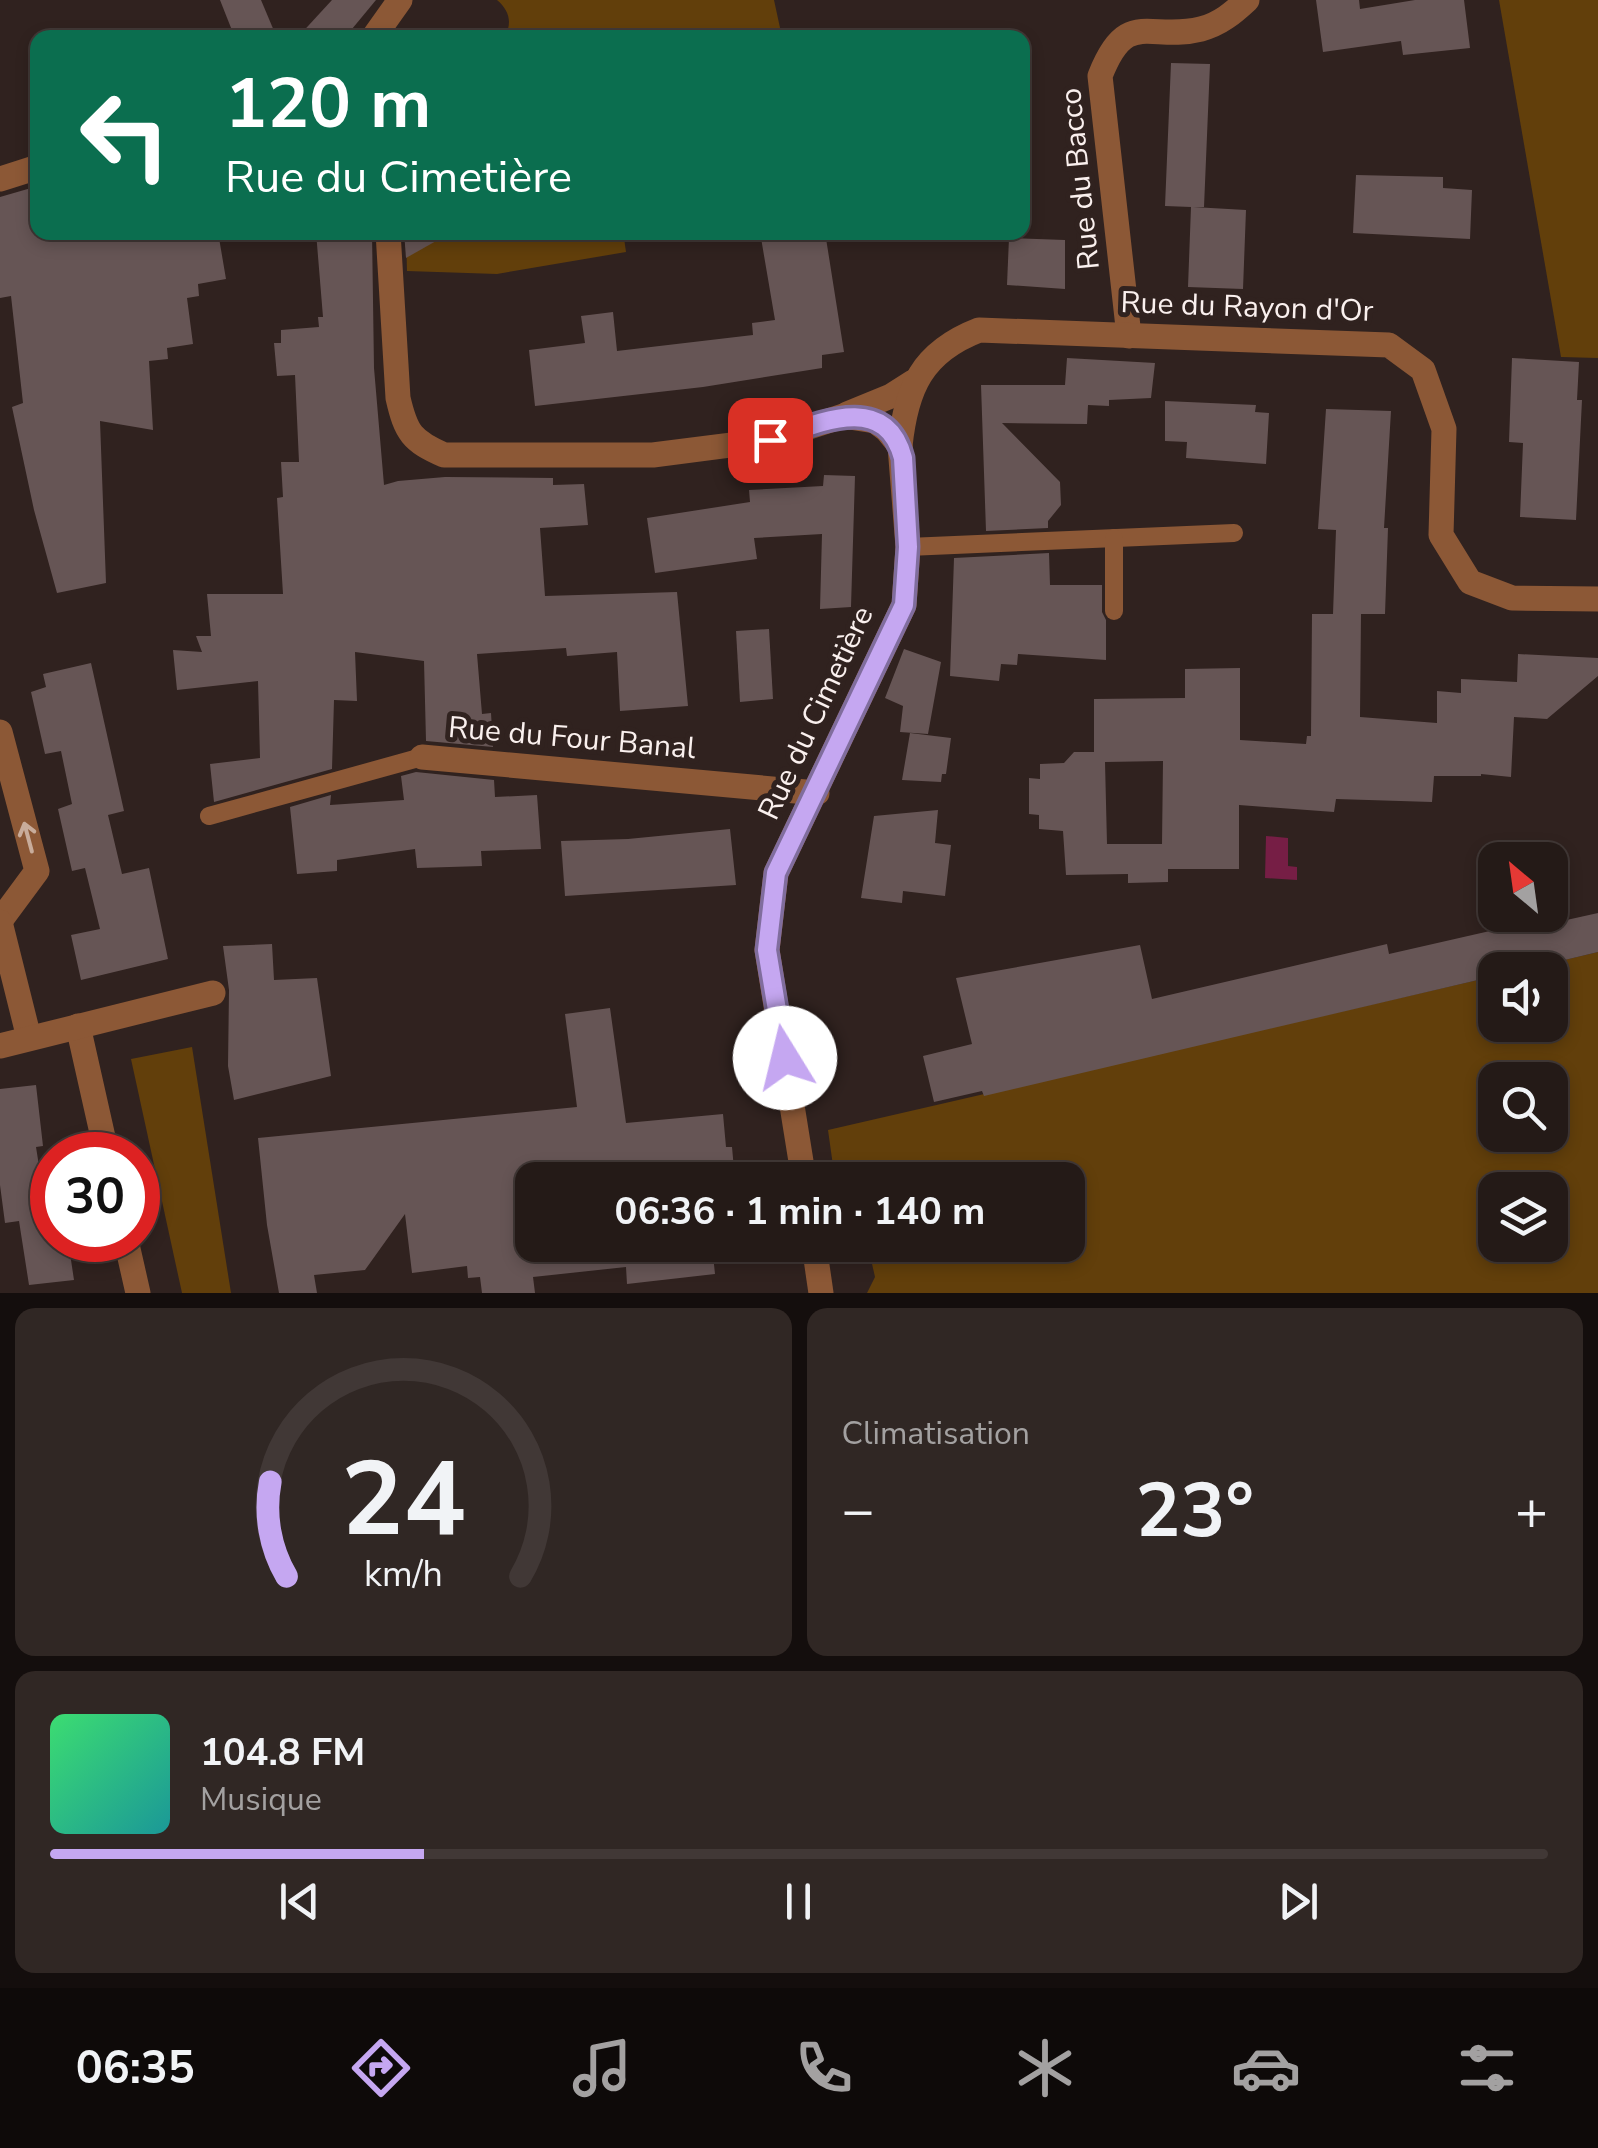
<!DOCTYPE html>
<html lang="fr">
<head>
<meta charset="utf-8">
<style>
  :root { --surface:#241a17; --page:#302724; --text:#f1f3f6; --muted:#a3a1a1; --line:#413836; --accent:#c5a7f1 }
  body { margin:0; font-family:"Nunito Sans",sans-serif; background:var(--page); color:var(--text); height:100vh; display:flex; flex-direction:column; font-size:38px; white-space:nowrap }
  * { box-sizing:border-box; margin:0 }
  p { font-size:32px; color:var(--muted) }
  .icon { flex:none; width:55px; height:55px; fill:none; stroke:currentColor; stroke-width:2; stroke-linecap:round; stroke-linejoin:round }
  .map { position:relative; height:1293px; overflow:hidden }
  .panel { display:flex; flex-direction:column; gap:15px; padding:15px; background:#140e0d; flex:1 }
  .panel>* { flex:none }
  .guide { position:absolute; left:30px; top:30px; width:1000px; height:210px; border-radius:20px; box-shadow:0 5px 15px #0003,0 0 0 2px var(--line); background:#0b6e4f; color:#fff; overflow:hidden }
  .needle { width:65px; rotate:331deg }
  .buttons { position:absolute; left:1478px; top:842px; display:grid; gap:20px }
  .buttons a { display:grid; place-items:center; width:90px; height:90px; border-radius:20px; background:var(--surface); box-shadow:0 5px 15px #0003,0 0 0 2px var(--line); font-size:50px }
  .speed { position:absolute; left:30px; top:1132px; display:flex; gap:20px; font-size:50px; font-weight:700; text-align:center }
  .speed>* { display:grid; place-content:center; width:130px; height:130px; border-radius:50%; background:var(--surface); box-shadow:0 5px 15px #0003,0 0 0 2px var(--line); line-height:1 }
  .speed .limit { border:15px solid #d22; background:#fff; color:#111 }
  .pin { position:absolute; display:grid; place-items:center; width:85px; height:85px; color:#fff; margin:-42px; border-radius:20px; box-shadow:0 5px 15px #0006 }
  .me { position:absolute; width:110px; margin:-55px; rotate:351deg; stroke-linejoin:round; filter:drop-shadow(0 0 8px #0008) }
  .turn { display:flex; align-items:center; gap:35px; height:210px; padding:0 30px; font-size:45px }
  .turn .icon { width:130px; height:130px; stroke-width:2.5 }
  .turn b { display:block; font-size:70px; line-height:85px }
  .big { font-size:75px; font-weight:700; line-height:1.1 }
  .panel .tile { flex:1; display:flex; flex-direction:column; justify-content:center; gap:15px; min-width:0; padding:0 35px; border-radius:20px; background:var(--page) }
  .panel .dial { align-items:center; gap:0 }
  .dial svg { height:260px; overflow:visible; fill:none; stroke:var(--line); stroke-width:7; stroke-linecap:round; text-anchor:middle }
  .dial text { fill:var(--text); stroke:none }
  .song { display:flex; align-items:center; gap:30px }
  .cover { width:120px; height:120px; border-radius:15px; background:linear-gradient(135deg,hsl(140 70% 55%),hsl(180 70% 35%)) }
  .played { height:10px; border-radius:5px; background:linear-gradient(90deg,var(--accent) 25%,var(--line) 25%) }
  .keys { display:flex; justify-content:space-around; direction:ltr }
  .heat { display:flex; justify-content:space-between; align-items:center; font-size:55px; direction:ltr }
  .panel .tiles { flex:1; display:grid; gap:15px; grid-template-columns:1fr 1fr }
  .tile:last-child { grid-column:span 2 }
  .trip { position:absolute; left:515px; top:1162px; width:570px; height:100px; border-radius:20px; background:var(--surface); box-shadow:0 5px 15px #0003,0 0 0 2px var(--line); font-weight:700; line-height:100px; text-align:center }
  .menu { display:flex; height:160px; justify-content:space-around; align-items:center; background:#0e0a09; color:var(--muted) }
  .menu .icon { width:70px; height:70px }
  .menu .on { color:var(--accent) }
  .menu b { font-size:45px; color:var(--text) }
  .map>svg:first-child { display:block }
</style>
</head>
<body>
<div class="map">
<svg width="1598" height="1293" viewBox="0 0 1598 1293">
  <rect width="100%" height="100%" fill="#30221f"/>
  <g fill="#623f0b" fill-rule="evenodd">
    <path d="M497 0H774L782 37H505C512 23 510 11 497 0Z"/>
    <polygon points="1499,0 1598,0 1598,358 1561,357"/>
    <polygon points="406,233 642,232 643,233 624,238 626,252 497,274 407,271"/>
    <path d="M1598 952V1293H867L875 1277 870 1255 859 1245H1068V1180H835L828 1130 1495 976V1025H1550V970H1522ZM1495 1080H1550V1135H1495ZM1495 1190H1550V1245H1495Z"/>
    <polygon points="192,1047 231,1293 182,1293 131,1059"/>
  </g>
  <polygon fill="#761e45" points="1266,836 1288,838 1288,866 1297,867 1297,880 1265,878"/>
  <g fill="#655" fill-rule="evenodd">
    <polygon points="220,0 261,0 277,38 235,38"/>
    <polygon points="332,0 376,0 347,35 297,38"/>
    <polygon points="1316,0 1359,0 1360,9 1415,0 1464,0 1470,48 1403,55 1401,41 1323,52"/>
    <polygon points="1171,63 1210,64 1204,207 1193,207 1246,210 1243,289 1188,287 1191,207 1165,206"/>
    <polygon points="1356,175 1443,177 1443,188 1472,190 1470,239 1353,233"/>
    <polygon points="38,186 38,232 218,232 226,279 198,284 199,296 187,298 193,344 167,348 168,359 149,361 153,430 100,421 106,583 57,593 34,510 12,407 23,403 11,296 0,298 0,197"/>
    <polygon points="316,232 372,232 374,368 384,485 398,481 445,477 553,478 553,485 584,484 588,525 540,528 545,596 677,592 688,706 620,711 617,652 567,656 566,648 477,654 482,714 491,713 493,747 426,741 424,661 355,652 357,701 334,700 332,769 214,802 210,764 260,758 258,681 177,690 173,650 202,652 196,636 211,636 207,594 283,594 277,498 283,497 281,462 299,462 295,375 277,376 274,343 281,343 281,330 319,327 318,317 323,317"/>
    <polygon points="404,232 452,232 406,258"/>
    <polygon points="760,232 825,232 844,352 822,355 822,368 703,387 535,406 529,350 585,343 581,316 613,312 617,351 753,335 752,323 775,320"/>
    <polygon points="1009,238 1065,240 1065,289 1007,285"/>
    <polygon points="1067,358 1155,363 1151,398 1109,400 1109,406 1088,405 1087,424 1002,423 1060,482 1061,505 1048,521 1048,528 986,531 981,385 1065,385"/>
    <polygon points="1512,358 1579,362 1577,400 1582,400 1576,520 1520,517 1523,443 1509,442"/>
    <polygon points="1165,401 1256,405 1255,412 1269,413 1266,464 1186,458 1187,442 1165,441"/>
    <path d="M1326 409 1391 411 1384 528H1388L1385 614H1361L1360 717 1437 723V691L1461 693V679L1517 682 1518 654 1598 658V676L1547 719 1514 717 1511 777 1481 774V776H1434L1432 802 1336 799 1334 812 1239 805V869H1168V882L1128 883V874L1066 875 1063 831 1039 829V815L1029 814V778L1040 779V764L1064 763 1074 752H1094V699L1185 698V669L1240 668V740L1306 744 1307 736H1311L1312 614H1333L1336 530 1318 529ZM1163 761 1162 844H1107L1105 762Z"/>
    <polygon points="824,475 855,476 851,607 820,609 822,534 754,538 757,559 655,573 647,518 750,502 749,490 823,486"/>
    <polygon points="1049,553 1050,585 1102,585 1102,612 1106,620 1106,660 1018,654 1017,665 1001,664 999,681 950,676 954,558"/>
    <polygon points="769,629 773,699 740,702 736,631"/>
    <polygon points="904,649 941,662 928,734 900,732 903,706 885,698"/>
    <polygon points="91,663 124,811 108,815 122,874 149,868 168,959 81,980 71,935 100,929 85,868 72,871 58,809 72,804 61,751 45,754 31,692 46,687 43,674"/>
    <polygon points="910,733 951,738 946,774 942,774 941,782 902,780"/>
    <polygon points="416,772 494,780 495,797 537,795 541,849 481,851 482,866 417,868 415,849 337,860 337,871 297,874 290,807 331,795 330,805 404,800 401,776"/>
    <polygon points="938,810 935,843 951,845 945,896 903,891 902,903 861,898 874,816"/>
    <polygon points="730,829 736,885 565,896 561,841 628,839"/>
    <polygon points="1598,913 1598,952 1523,970 1495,970 1495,976 984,1096 982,1091 934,1102 923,1056 972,1044 956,978 1140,945 1152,999 1387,944 1389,954 1551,917 1553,923"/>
    <polygon points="272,944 274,980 317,978 331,1076 234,1100 228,1066 229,990 223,946"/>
    <polygon points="610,1008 626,1123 723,1114 726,1147 732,1147 735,1180 685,1180 684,1173 593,1180 591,1160 536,1166 537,1180 532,1180 532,1245 712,1245 715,1274 627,1284 626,1267 533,1277 535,1293 482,1293 480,1277 468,1278 467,1266 412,1273 405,1214 365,1270 314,1275 317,1293 279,1293 267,1225 258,1138 577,1107 565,1014"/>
    <polygon points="36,1085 43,1146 36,1147 47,1216 52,1215 52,1240 68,1240 74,1280 29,1285 19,1221 5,1223 0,1185 0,1089"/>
  </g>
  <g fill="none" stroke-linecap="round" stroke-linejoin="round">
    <g stroke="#8c5836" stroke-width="18">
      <polyline points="908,547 1234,533"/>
      <polyline points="1114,611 1114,538"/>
      <polyline points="209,816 422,757"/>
    </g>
    <g stroke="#8c5836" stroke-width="25">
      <polyline points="373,38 400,0"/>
      <polyline points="0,179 38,167"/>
      <path d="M388 232 398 398C406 433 412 441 444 455H653L770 440 843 416 875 421 887 430 900 446 908 547 904 605 776 873 767 950 804 1180"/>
      <path d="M1129 336 1100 76C1127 7 1149 42 1201 29 1220 24 1233 13 1247 0"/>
      <polyline points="847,414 891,396 913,382"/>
      <path d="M900 446C906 388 922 352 979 330L1389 345 1423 370 1444 429 1441 535 1470 582 1512 598 1598 599"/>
      <polyline points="0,732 37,871 0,921"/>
      <polyline points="422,757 817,793"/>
      <polyline points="0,922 29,1038"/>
      <polyline points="78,1026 107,1155"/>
      <polyline points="0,1046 213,993"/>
      <polyline points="126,1240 138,1293"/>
      <polyline points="814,1245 821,1293"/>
    </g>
  </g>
  <defs><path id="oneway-shaft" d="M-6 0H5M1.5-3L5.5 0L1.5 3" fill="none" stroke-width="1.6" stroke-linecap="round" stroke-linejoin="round" transform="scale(2.5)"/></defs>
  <use stroke="#c8ac9b" href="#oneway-shaft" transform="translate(28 837) rotate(-105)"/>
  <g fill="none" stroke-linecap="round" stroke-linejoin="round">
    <defs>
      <path id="route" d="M770 440C814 425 885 389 903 458L908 547 904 605 776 873 767 950 785 1058"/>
    </defs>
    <use href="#route" stroke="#806d9d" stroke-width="25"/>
    <use href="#route" stroke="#c5a7f1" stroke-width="18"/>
  </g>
  <g text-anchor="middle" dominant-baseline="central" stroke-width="10" stroke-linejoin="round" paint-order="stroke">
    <g font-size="30" fill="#faf0ee" stroke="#30221f">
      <text transform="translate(1080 179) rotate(-96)">Rue du Bacco</text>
      <text transform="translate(1247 307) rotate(2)">Rue du Rayon d'Or</text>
      <text transform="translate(816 713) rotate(-65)">Rue du Cimetière</text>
      <text transform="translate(572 738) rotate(5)">Rue du Four Banal</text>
    </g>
  </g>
</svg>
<div class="buttons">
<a><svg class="needle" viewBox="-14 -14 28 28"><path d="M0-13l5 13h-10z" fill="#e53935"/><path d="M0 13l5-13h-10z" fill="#a3a1a1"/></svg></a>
<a><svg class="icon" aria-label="sound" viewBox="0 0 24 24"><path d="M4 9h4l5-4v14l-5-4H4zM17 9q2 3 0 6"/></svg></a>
<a><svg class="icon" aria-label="search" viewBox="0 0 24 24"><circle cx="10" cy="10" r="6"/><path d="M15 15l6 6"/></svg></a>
<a><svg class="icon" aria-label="layers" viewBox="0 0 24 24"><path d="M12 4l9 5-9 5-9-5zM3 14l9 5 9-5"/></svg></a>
</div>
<div class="speed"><div class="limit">30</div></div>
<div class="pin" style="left:770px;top:440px;background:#d93025"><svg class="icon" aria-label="arrive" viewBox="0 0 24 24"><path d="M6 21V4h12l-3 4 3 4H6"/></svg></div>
<svg class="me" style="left:785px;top:1058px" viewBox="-20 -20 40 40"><circle r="19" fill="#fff"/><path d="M0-13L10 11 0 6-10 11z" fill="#c5a7f1"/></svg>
<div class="trip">06:36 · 1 min · 140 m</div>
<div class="guide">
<div class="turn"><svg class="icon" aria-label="left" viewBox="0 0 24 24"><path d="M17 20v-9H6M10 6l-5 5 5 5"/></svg><div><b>120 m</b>Rue du Cimetière</div></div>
</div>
</div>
<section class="panel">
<div class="tiles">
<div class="tile dial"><svg viewBox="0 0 100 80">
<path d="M14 69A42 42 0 1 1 86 69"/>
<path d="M14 69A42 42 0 0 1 9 40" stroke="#c5a7f1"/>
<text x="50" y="56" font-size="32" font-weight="700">24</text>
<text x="50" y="72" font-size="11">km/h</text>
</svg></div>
<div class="tile"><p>Climatisation</p>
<div class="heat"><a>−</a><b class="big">23°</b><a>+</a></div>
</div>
<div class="tile">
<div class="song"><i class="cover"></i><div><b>104.8 FM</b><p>Musique</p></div></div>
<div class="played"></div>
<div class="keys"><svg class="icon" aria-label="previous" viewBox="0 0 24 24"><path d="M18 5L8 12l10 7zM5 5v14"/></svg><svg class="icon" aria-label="pause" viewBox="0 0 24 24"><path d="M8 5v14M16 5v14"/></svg><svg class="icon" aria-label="next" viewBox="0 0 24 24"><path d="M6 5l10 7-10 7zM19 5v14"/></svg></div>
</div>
</div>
</section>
<nav class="menu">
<b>06:35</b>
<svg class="icon on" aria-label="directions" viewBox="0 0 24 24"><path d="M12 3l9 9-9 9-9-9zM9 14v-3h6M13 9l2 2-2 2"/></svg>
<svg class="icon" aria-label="music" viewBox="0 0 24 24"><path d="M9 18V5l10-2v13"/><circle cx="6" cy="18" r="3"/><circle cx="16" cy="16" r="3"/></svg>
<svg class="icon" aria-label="phone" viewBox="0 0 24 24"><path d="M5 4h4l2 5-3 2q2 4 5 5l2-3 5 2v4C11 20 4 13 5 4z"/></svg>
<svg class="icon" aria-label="climate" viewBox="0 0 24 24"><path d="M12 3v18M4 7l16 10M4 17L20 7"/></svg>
<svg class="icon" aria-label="car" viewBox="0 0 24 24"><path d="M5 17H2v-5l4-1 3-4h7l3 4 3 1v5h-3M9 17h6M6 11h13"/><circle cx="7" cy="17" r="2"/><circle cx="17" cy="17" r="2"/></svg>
<svg class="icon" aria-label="filters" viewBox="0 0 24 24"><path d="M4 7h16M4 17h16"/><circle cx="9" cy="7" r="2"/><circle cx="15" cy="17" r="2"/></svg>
</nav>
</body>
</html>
